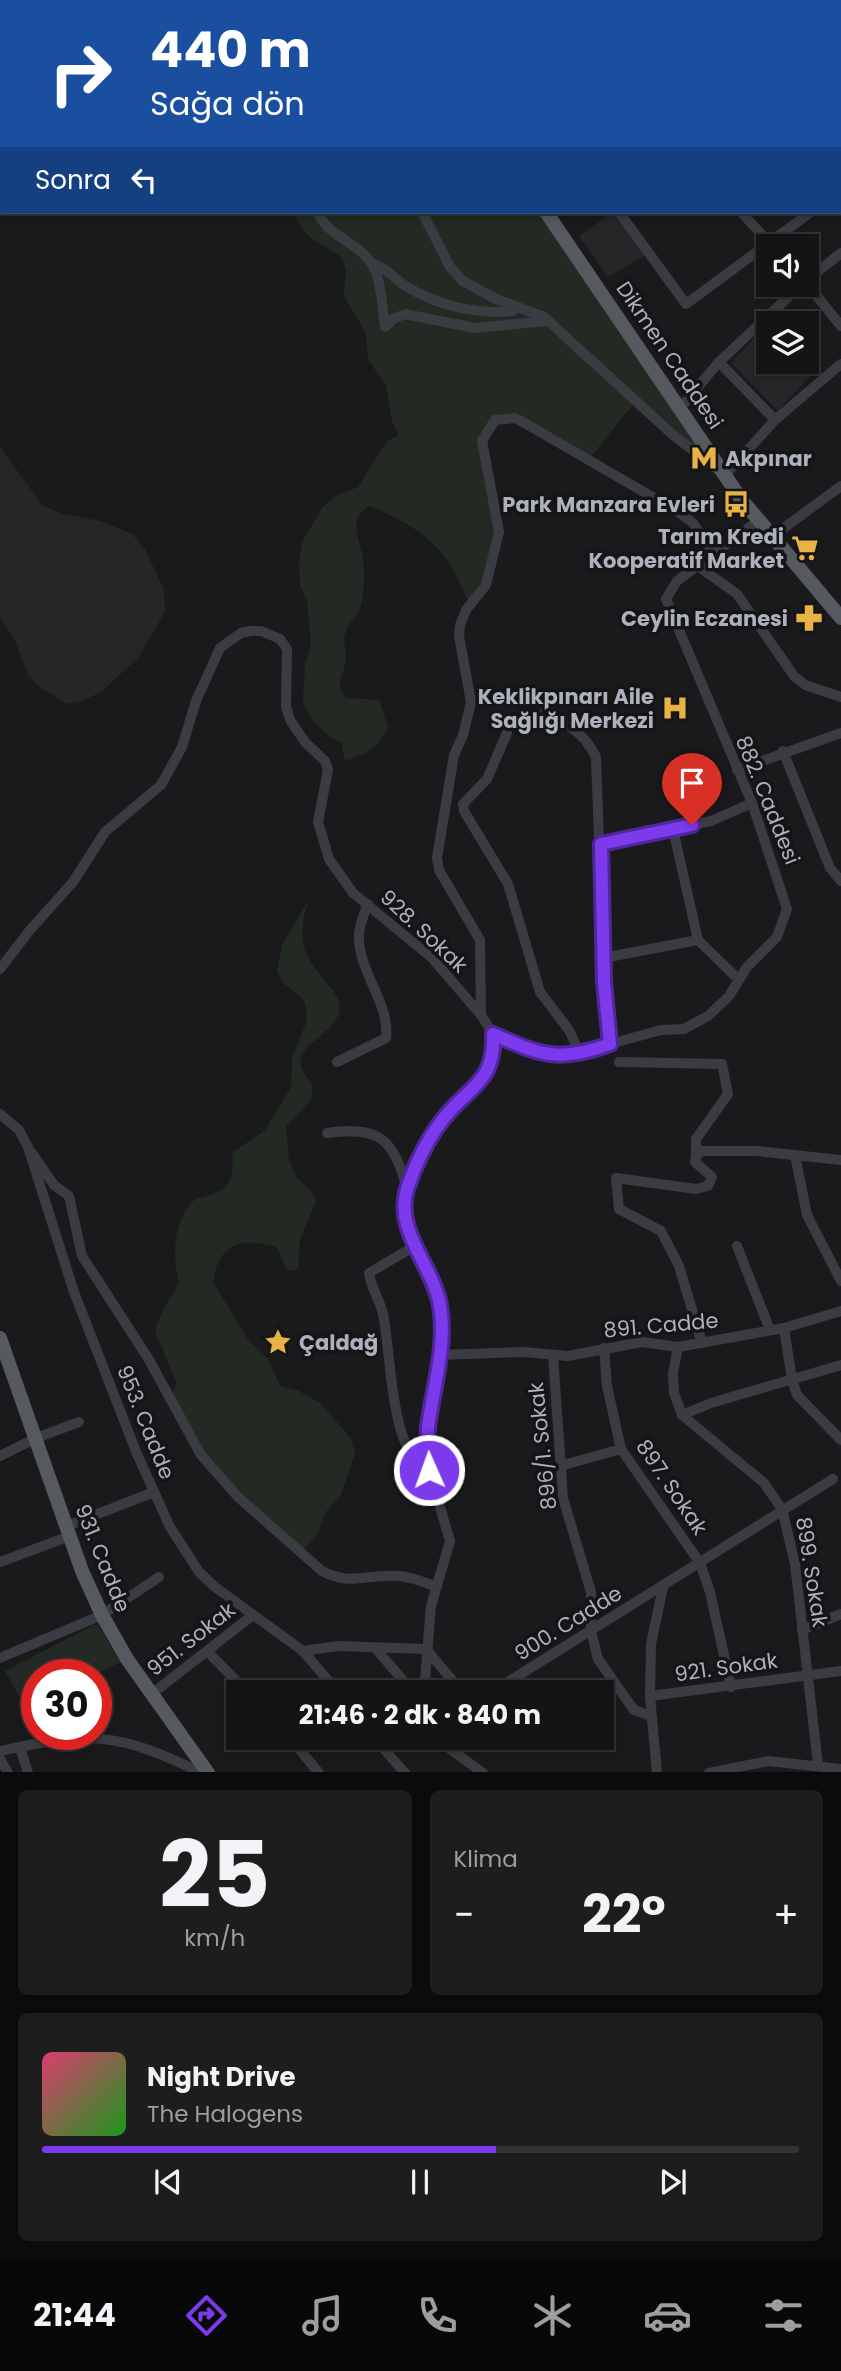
<!DOCTYPE html>
<html lang="tr">
<head>
<meta charset="utf-8">
<style>
  :root { --surface:#141415; --page:#1d1d1e; --text:#f1f3f6; --muted:#9d9ea0; --line:#333334; --accent:#7c3aed }
  body { margin:0; font-family:Poppins,sans-serif; background:var(--page); color:var(--text); height:100vh; display:flex; flex-direction:column; font-size:26px; white-space:nowrap }
  * { box-sizing:border-box; margin:0 }
  p { font-size:23px; color:var(--muted) }
  .icon { flex:none; width:38px; height:38px; fill:none; stroke:currentColor; stroke-width:2; stroke-linecap:round; stroke-linejoin:round }
  .map { position:relative; height:1772px; overflow:hidden }
  .panel { display:flex; flex-direction:column; gap:18px; padding:18px; background:#0b0b0c; flex:1 }
  .panel>* { flex:none }
  .banner { position:absolute; left:0px; top:0px; width:842px; height:214px; box-shadow:0 4px 10px #0003,0 0 0 2px var(--line); background:#1a4fa0; color:#fff; overflow:hidden }
  .tools { position:absolute; left:756px; top:234px; display:grid; gap:14px }
  .tools a { display:grid; place-items:center; width:63px; height:63px; border-radius:0px; background:var(--surface); box-shadow:0 4px 10px #0003,0 0 0 2px var(--line); font-size:35px }
  .speed { position:absolute; left:21px; top:1659px; display:flex; gap:14px; font-size:35px; font-weight:700; text-align:center }
  .speed>* { display:grid; place-content:center; width:91px; height:91px; border-radius:50%; background:var(--surface); box-shadow:0 4px 10px #0003,0 0 0 2px var(--line); line-height:1 }
  .speed .limit { border:10px solid #d22; background:#fff; color:#111 }
  .pin { position:absolute; display:grid; place-items:center; width:60px; height:60px; color:#fff; margin:-72px -30px; border-radius:50% 50% 50% 0; rotate:-45deg; box-shadow:0 0 7px #0007 }
  .pin .icon { rotate:45deg }
  .me { position:absolute; width:77px; margin:-38px; rotate:358deg; stroke-linejoin:round; filter:drop-shadow(0 0 5px #0008) }
  .turn { display:flex; align-items:center; gap:24px; height:147px; padding:0 35px; font-size:32px }
  .turn .icon { width:91px; height:91px; stroke-width:2.5 }
  .turn b { display:block; font-size:49px; line-height:60px }
  .then { display:flex; align-items:center; height:66px; padding:0 35px; background:#0003; gap:14px; font-size:26px }
  .big { font-size:52px; font-weight:700; line-height:1.1 }
  .panel .widget { flex:1; display:flex; flex-direction:column; justify-content:center; gap:10px; min-width:0; padding:0 24px; border-radius:10px; background:var(--page) }
  .panel .dial { align-items:center; gap:0 }
  .dial b { font-size:91px; line-height:1 }
  .song { display:flex; align-items:center; gap:21px }
  .cover { width:84px; height:84px; border-radius:10px; background:linear-gradient(135deg,hsl(340 70% 55%),hsl(120 70% 35%)) }
  .played { height:7px; border-radius:4px; background:linear-gradient(90deg,var(--accent) 60%,var(--line) 60%) }
  .keys { display:flex; justify-content:space-around; direction:ltr }
  .heat { display:flex; justify-content:space-between; align-items:center; font-size:38px; direction:ltr }
  .panel .tiles { flex:1; display:grid; gap:18px; grid-template-columns:1fr 1fr }
  .widget:last-child { grid-column:span 2 }
  .trip { position:absolute; left:226px; top:1680px; width:388px; height:70px; border-radius:0px; background:var(--surface); box-shadow:0 4px 10px #0003,0 0 0 2px var(--line); font-weight:700; line-height:70px; text-align:center }
  .tab-bar { display:flex; height:112px; justify-content:space-around; align-items:center; background:#080808; color:var(--muted) }
  .tab-bar .icon { width:49px; height:49px }
  .tab-bar .current { color:var(--accent) }
  .tab-bar b { font-size:32px; color:var(--text) }
  .map>svg:first-child { display:block }
</style>
</head>
<body>
<div class="map">
<svg width="841" height="1773" viewBox="0 0 841 1773">
  <rect width="100%" height="100%" fill="#1a1a1c"/>
  <g fill="#262629">
    <polygon points="613,212 646,255 608,277 579,236"/>
    <polygon points="764,327 768,331 768,362 802,362 813,373 778,411 731,363"/>
    <polygon points="0,447 42,505 63,514 101,521 132,534 145,549 164,590 165,612 138,658 101,692 84,700 67,704 40,687 28,675 14,638 0,618"/>
  </g>
  <g fill="#222a23">
    <path d="M293 212H546L725 475 635 402 590 458 504 418 485 432 499 519 491 569 470 605C446 547 427 531 370 506 349 517 357 534 362 553 365 568 365 593 360 608 357 616 349 623 346 631 342 641 346 649 346 658 345 675 333 682 346 698L379 700 388 727C375 752 370 751 345 761L341 743 329 736 312 720 303 702 305 664 311 646 307 600 300 586 299 563 303 540 323 507 334 497 358 487 387 441 399 435 392 422 386 385 368 360 366 333 344 296 346 270 341 257 311 238 301 228Z"/>
    <path d="M308 901C298 937 300 951 324 980 330 987 337 994 339 1003 345 1031 298 1040 301 1065 303 1075 311 1080 313 1089L310 1101 286 1127 289 1160 297 1178 310 1190 316 1201 300 1239 298 1269 287 1271 277 1247C242 1237 219 1242 213 1282L249 1341 268 1358 280 1386 299 1391 320 1403 351 1438 355 1453 341 1495 325 1513 318 1533 301 1553 201 1455 170 1397 177 1384 155 1331 163 1310 179 1283C172 1257 173 1221 194 1200 198 1197 205 1197 210 1195 232 1189 234 1174 232 1153L265 1130 291 1087 292 1057 306 1023 307 1012 304 1000 282 982 277 971 282 945Z"/>
    <polygon points="94,1625 98,1625 120,1662 94,1675 37,1675 37,1693 22,1701 5,1671"/>
  </g>
  <g fill="none" stroke-linecap="round" stroke-linejoin="round">
    <g stroke="#3b3c41" stroke-width="10">
      <polyline points="553,0 555,2"/>
      <polyline points="671,0 673,2"/>
      <polyline points="774,0 776,2"/>
      <polyline points="521,2 522,0"/>
      <polyline points="736,2 739,0"/>
      <polyline points="840,50 841,51"/>
      <polyline points="840,184 841,185"/>
      <path d="M318 212C327 237 361 243 373 266 382 283 382 308 385 327"/>
      <polyline points="422,212 450,267 463,281 494,298 544,317 673,435 725,475 775,420 841,364"/>
      <polyline points="619,212 686,304 811,212"/>
      <polyline points="741,212 772,246"/>
      <path d="M372 264C384 266 394 278 404 285 435 305 476 315 513 311L517 307"/>
      <polyline points="807,280 841,253"/>
      <polyline points="807,284 841,326"/>
      <polyline points="385,327 393,319 405,314 475,328 548,321"/>
      <polyline points="719,362 775,420"/>
      <polyline points="681,407 719,362 801,285"/>
      <polyline points="773,536 841,486"/>
      <polyline points="698,566 737,594 794,676 805,685 841,697"/>
      <polyline points="507,733 487,779 463,804 464,811 508,884 540,992 569,1030 580,1054"/>
      <polyline points="783,751 830,868 841,881"/>
      <polyline points="737,770 841,733"/>
      <polyline points="673,829 698,940 737,978"/>
      <polyline points="601,844 711,821 752,803"/>
      <polyline points="603,958 698,940"/>
      <polyline points="0,969 30,930 73,882 105,832 161,785 182,747 196,701 220,648 241,633 251,631 261,631 280,639 287,649 286,706 290,720 305,742 325,761 328,770 318,822 329,859 353,893 432,958 481,1015 493,1034 490,1067 478,1086 442,1121 417,1167 405,1200 407,1223 428,1269 440,1306 439,1355 428,1430 429,1470 450,1541 431,1606 424,1692"/>
      <polyline points="481,1015 480,940 439,870 437,858 454,755 463,735 471,702 459,636 460,625 466,610 486,585 499,532 482,441 495,420 515,418 528,425 677,511 693,523 714,554"/>
      <path d="M493 1034C542 1056 557 1064 610 1044L605 1005 596 757C585 734 560 714 534 714"/>
      <polyline points="610,1044 661,1030 684,1029 708,1016 729,996 747,967 777,937 787,909 752,803 666,599 677,581 759,520"/>
      <path d="M337 1062 386 1038C390 1002 358 972 359 936 359 925 364 914 368 904"/>
      <polyline points="619,1062 722,1064 728,1094 696,1139 696,1156"/>
      <polyline points="0,1114 19,1130 28,1147 74,1292 137,1454 170,1527 199,1572 215,1587 303,1651 338,1692"/>
      <path d="M327 1133C381 1125 394 1141 407 1189"/>
      <path d="M32 1153 54 1185 69 1196 82 1256 148 1358 201 1455 238 1497 322 1571C353 1587 367 1573 399 1576 412 1577 424 1582 437 1587"/>
      <polyline points="795,1155 807,1215 841,1281"/>
      <path d="M415 1246 369 1273C371 1288 380 1300 383 1314 392 1357 389 1452 430 1475"/>
      <polyline points="737,1246 770,1330"/>
      <polyline points="784,1328 792,1380 797,1395 841,1440"/>
      <polyline points="702,1343 679,1266 661,1231 619,1209 616,1178 696,1189 708,1186 712,1177 695,1162 696,1156 702,1151 756,1151 841,1160"/>
      <polyline points="678,1347 673,1373 674,1393 682,1415 764,1483 782,1509 795,1564 818,1765"/>
      <polyline points="604,1348 607,1386 621,1449 700,1563 710,1592 731,1687"/>
      <polyline points="439,1355 524,1352 568,1356 642,1342 678,1347 784,1328 841,1311"/>
      <polyline points="553,1355 563,1498 591,1592 591,1631 598,1659 634,1710 651,1716"/>
      <polyline points="682,1415 711,1403 841,1365"/>
      <polyline points="0,1456 36,1438 79,1422"/>
      <polyline points="560,1466 621,1449"/>
      <polyline points="67,1526 154,1492"/>
      <polyline points="0,1562 70,1536"/>
      <polyline points="802,1630 841,1614"/>
      <polyline points="376,1649 413,1692"/>
      <polyline points="303,1651 338,1646 426,1649 462,1692"/>
      <polyline points="208,1652 247,1692"/>
      <polyline points="0,1658 102,1615 159,1577"/>
      <polyline points="492,1692 833,1479"/>
      <polyline points="153,1693 253,1615"/>
      <polyline points="650,1696 841,1671"/>
      <polyline points="290,1738 319,1773"/>
      <polyline points="374,1738 405,1773"/>
      <polyline points="442,1738 450,1749 483,1773"/>
      <polyline points="20,1747 28,1773"/>
      <path d="M0 1751C92 1731 117 1732 202 1773"/>
      <polyline points="0,1759 8,1773"/>
      <polyline points="657,1773 650,1696 651,1644 663,1587"/>
      <polyline points="709,1773 768,1761 841,1769"/>
    </g>
    <g stroke="#575960" stroke-width="14">
      <polyline points="385,0 386,2"/>
      <polyline points="546,212 741,499 841,618"/>
      <polyline points="0,1338 82,1571 102,1615 127,1659 208,1773"/>
    </g>
  </g>
  <g fill="none" stroke-linecap="round" stroke-linejoin="round">
    <defs>
      <path id="route" d="M429 1470C428 1456 427 1441 428 1427 433 1388 447 1345 440 1305 433 1266 394 1230 407 1189 414 1167 427 1140 441 1122 466 1087 496 1084 493 1034 540 1055 559 1063 610 1044L604 982 601 844 692 825"/>
    </defs>
    <use href="#route" stroke="#51269a" stroke-width="18"/>
    <use href="#route" stroke="#7c3aed" stroke-width="12"/>
  </g>
  <defs>
    <symbol id="metro-bare" viewBox="-9 -9 18 18"><path d="M-5.5 5V-5H-3L0 0L3-5H5.5V5H3V-.5L0 4L-3-.5V5Z" fill="#e9b245" stroke="#151517" stroke-width="2.5" paint-order="stroke"/></symbol>
    <symbol id="bus-bare" viewBox="-9 -9 18 18"><path d="M-5-6H5V4H4V6H2V4H-2V6H-4V4H-5ZM-3.5-4V0h7V-4ZM-3.5 1.2v1.5H-2V1.2ZM2 1.2v1.5H3.5V1.2Z" fill="#e9b245" stroke="#151517" stroke-width="2.5" paint-order="stroke"/></symbol>
    <symbol id="supermarket-bare" viewBox="-9 -9 18 18"><path d="M-6-5.5h2.5l.6 2H6L4.5 2H-2.5L-4.4-4H-6ZM-1.5 3.2a1.3 1.3 0 1 0 .1 0ZM3 3.2a1.3 1.3 0 1 0 .1 0Z" fill="#e9b245" stroke="#151517" stroke-width="2.5" paint-order="stroke"/></symbol>
    <symbol id="pharmacy-bare" viewBox="-9 -9 18 18"><path d="M-2-6h4v4h4v4h-4v4h-4v-4h-4v-4h4Z" fill="#e9b245" stroke="#151517" stroke-width="2.5" paint-order="stroke"/></symbol>
    <symbol id="hospital-bare" viewBox="-9 -9 18 18"><path d="M-5-5h3v3.5h4V-5h3V5h-3V1.5h-4V5h-3Z" fill="#e9b245" stroke="#151517" stroke-width="2.5" paint-order="stroke"/></symbol>
    <symbol id="sight-bare" viewBox="-9 -9 18 18"><path d="M0-6L1.8-2.2L6-1.7L2.9 1.2L3.7 5.4L0 3.3L-3.7 5.4L-2.9 1.2L-6-1.7L-1.8-2.2Z" fill="#e9b245" stroke="#151517" stroke-width="2.5" paint-order="stroke"/></symbol>
  </defs>
  <g fill-rule="evenodd">
    <use href="#metro-bare" x="685" y="439" width="38" height="38"/>
    <use href="#bus-bare" x="717" y="485" width="38" height="38"/>
    <use href="#supermarket-bare" x="786" y="529" width="38" height="38"/>
    <use href="#pharmacy-bare" x="790" y="599" width="38" height="38"/>
    <use href="#hospital-bare" x="656" y="689" width="38" height="38"/>
    <use href="#sight-bare" x="259" y="1323" width="38" height="38"/>
  </g>
  <g text-anchor="middle" dominant-baseline="central" stroke-width="7" stroke-linejoin="round" paint-order="stroke">
    <g font-size="21" fill="#adb1bb" stroke="#151517">
      <text transform="translate(670 355) rotate(56)">Dikmen Caddesi</text>
      <text transform="translate(768 800) rotate(68)">882. Caddesi</text>
      <text transform="translate(424 931) rotate(43)">928. Sokak</text>
      <text transform="translate(661 1325) rotate(-5)">891. Cadde</text>
      <text transform="translate(146 1422) rotate(68)">953. Cadde</text>
      <text transform="translate(542 1446) rotate(-96)">896/1. Sokak</text>
      <text transform="translate(672 1487) rotate(56)">897. Sokak</text>
      <text transform="translate(103 1558) rotate(68)">931. Cadde</text>
      <text transform="translate(812 1572) rotate(81)">899. Sokak</text>
      <text transform="translate(568 1623) rotate(-32)">900. Cadde</text>
      <text transform="translate(191 1639) rotate(-38)">951. Sokak</text>
      <text transform="translate(726 1667) rotate(-8)">921. Sokak</text>
    </g>
    <g font-size="21" font-weight="bold" fill="#adb1bb" stroke="#151517" text-anchor="end">
      <text x="725" y="458" text-anchor="start">Akpınar</text>
      <text x="715" y="504">Park Manzara Evleri</text>
      <text x="784" y="536">Tarım Kredi<tspan x="784" dy="24">Kooperatif Market</tspan></text>
      <text x="788" y="618">Ceylin Eczanesi</text>
      <text x="654" y="696">Keklikpınarı Aile<tspan x="654" dy="24">Sağlığı Merkezi</tspan></text>
      <text x="299" y="1342" text-anchor="start">Çaldağ</text>
    </g>
  </g>
</svg>
<div class="tools">
<a><svg class="icon" aria-label="sound" viewBox="0 0 24 24"><path d="M4 9h4l5-4v14l-5-4H4zM17 9q2 3 0 6"/></svg></a>
<a><svg class="icon" aria-label="layers" viewBox="0 0 24 24"><path d="M12 4l9 5-9 5-9-5zM3 14l9 5 9-5"/></svg></a>
</div>
<div class="speed"><div class="limit">30</div></div>
<div class="pin" style="left:692px;top:825px;background:#d93025"><svg class="icon" aria-label="arrive" viewBox="0 0 24 24"><path d="M6 21V4h12l-3 4 3 4H6"/></svg></div>
<svg class="me" style="left:429px;top:1470px" viewBox="-20 -20 40 40"><circle r="17" fill="#7c3aed" stroke="#fff" stroke-width="3"/><path d="M0-11L8 9 0 5-8 9z" fill="#fff"/></svg>
<div class="trip">21:46 · 2 dk · 840 m</div>
<div class="banner">
<div class="turn"><svg class="icon" aria-label="right" viewBox="0 0 24 24"><path d="M7 20v-9h11M14 6l5 5-5 5"/></svg><div><b>440 m</b>Sağa dön</div></div>
<div class="then">Sonra<svg class="icon" aria-label="left" viewBox="0 0 24 24"><path d="M17 20v-9H6M10 6l-5 5 5 5"/></svg></div>
</div>
</div>
<section class="panel">
<div class="tiles">
<div class="widget dial"><b>25</b><p>km/h</p></div>
<div class="widget"><p>Klima</p>
<div class="heat"><a>−</a><b class="big">22°</b><a>+</a></div>
</div>
<div class="widget">
<div class="song"><i class="cover"></i><div><b>Night Drive</b><p>The Halogens</p></div></div>
<div class="played"></div>
<div class="keys"><svg class="icon" aria-label="previous" viewBox="0 0 24 24"><path d="M18 5L8 12l10 7zM5 5v14"/></svg><svg class="icon" aria-label="pause" viewBox="0 0 24 24"><path d="M8 5v14M16 5v14"/></svg><svg class="icon" aria-label="next" viewBox="0 0 24 24"><path d="M6 5l10 7-10 7zM19 5v14"/></svg></div>
</div>
</div>
</section>
<nav class="tab-bar">
<b>21:44</b>
<svg class="icon current" aria-label="directions" viewBox="0 0 24 24"><path d="M12 3l9 9-9 9-9-9zM9 14v-3h6M13 9l2 2-2 2"/></svg>
<svg class="icon" aria-label="music" viewBox="0 0 24 24"><path d="M9 18V5l10-2v13"/><circle cx="6" cy="18" r="3"/><circle cx="16" cy="16" r="3"/></svg>
<svg class="icon" aria-label="phone" viewBox="0 0 24 24"><path d="M5 4h4l2 5-3 2q2 4 5 5l2-3 5 2v4C11 20 4 13 5 4z"/></svg>
<svg class="icon" aria-label="climate" viewBox="0 0 24 24"><path d="M12 3v18M4 7l16 10M4 17L20 7"/></svg>
<svg class="icon" aria-label="car" viewBox="0 0 24 24"><path d="M5 17H2v-5l4-1 3-4h7l3 4 3 1v5h-3M9 17h6M6 11h13"/><circle cx="7" cy="17" r="2"/><circle cx="17" cy="17" r="2"/></svg>
<svg class="icon" aria-label="filters" viewBox="0 0 24 24"><path d="M4 7h16M4 17h16"/><circle cx="9" cy="7" r="2"/><circle cx="15" cy="17" r="2"/></svg>
</nav>
</body>
</html>
